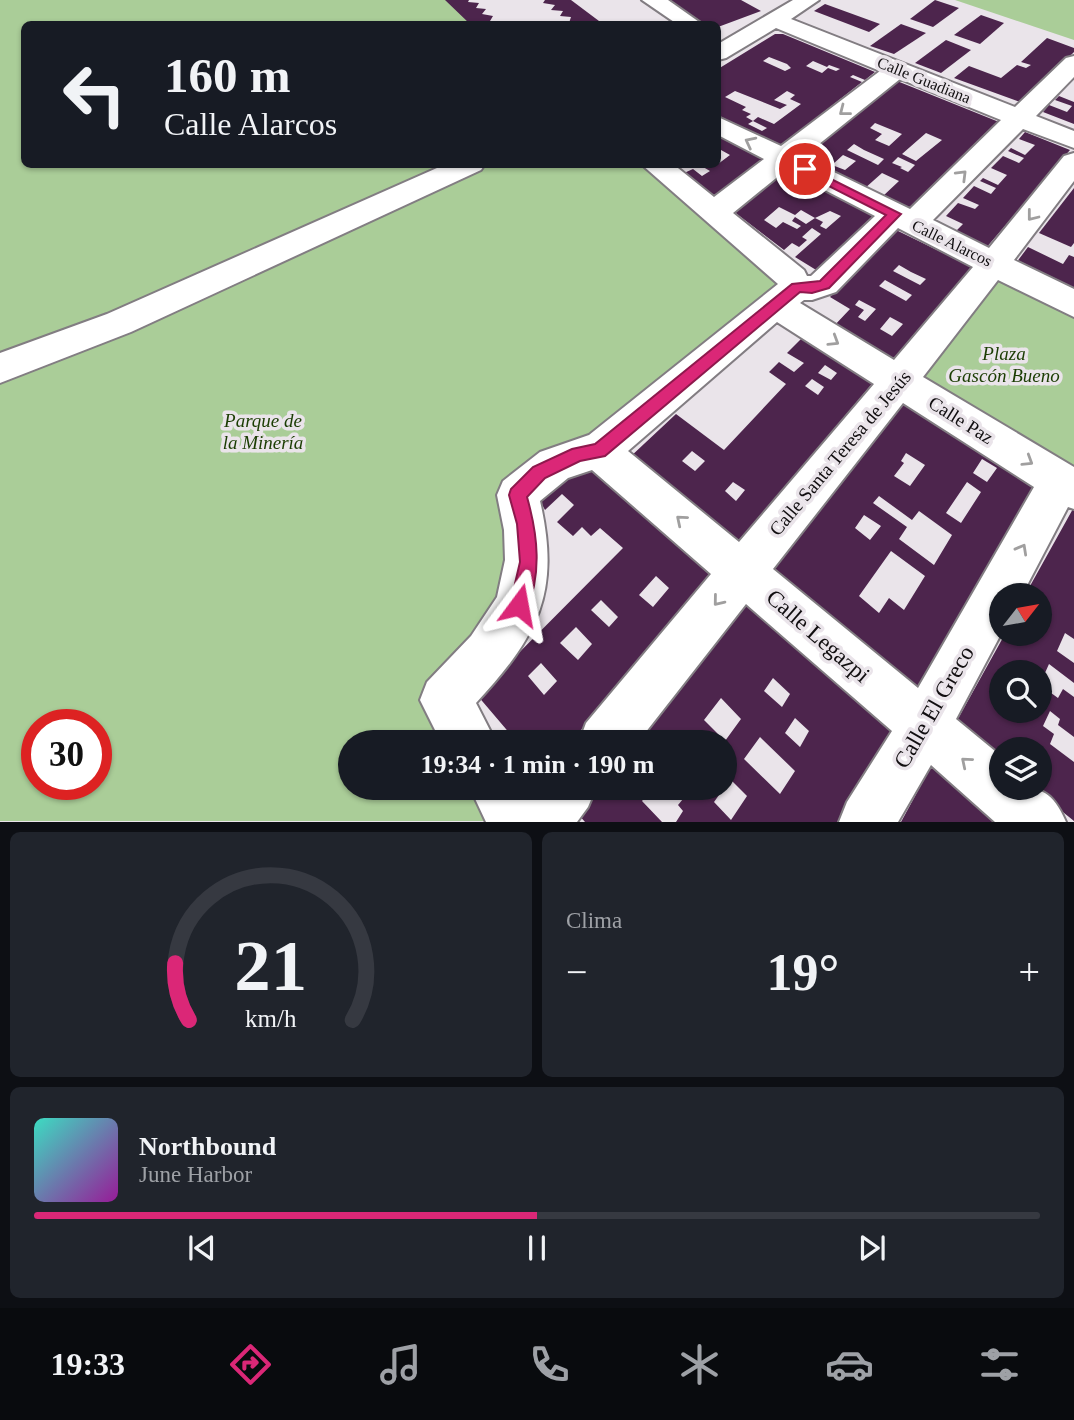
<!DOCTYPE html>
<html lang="es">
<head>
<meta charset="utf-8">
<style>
  :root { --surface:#171b24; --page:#20242c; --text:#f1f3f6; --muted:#9ea1a6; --line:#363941; --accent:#db2777 }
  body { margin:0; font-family:"Times New Roman",serif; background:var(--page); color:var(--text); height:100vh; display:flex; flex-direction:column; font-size:26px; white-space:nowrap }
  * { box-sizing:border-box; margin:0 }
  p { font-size:23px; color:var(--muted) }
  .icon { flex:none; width:38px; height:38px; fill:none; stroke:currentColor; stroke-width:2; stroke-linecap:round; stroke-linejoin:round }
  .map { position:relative; height:822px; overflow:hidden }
  .sheet { display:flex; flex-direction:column; gap:10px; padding:10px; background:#0d0f14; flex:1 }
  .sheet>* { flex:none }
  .top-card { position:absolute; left:21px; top:21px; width:700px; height:147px; border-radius:10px; box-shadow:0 2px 5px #0004; background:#171b24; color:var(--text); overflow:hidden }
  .needle { width:46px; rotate:59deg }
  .buttons { position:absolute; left:989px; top:583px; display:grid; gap:14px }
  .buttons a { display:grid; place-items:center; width:63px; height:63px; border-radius:50%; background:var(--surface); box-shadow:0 2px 5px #0004; font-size:35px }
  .speed { position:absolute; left:21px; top:709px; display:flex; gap:14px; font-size:35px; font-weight:700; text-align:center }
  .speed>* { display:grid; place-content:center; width:91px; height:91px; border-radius:50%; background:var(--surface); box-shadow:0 2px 5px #0004; line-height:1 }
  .speed .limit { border:10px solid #d22; background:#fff; color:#111 }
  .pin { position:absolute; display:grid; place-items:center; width:60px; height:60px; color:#fff; margin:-30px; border:4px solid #fff; border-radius:50%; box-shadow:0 2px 7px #0007 }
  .me { position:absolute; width:77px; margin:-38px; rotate:13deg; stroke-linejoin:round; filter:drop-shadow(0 0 5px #0008) }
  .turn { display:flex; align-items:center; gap:24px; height:147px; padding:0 28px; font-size:32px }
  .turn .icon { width:91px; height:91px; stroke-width:2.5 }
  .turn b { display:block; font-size:49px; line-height:60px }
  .big { font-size:52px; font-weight:600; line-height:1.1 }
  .sheet .card { flex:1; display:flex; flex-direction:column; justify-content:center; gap:10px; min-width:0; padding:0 24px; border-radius:10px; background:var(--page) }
  .sheet .dial { align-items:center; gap:0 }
  .dial svg { height:182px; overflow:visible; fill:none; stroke:var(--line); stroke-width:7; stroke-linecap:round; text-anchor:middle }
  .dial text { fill:var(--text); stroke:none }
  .song { display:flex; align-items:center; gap:21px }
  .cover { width:84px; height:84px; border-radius:10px; background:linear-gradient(135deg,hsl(170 70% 55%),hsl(300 70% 35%)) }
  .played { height:7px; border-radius:4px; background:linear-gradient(90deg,var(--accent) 50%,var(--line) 50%) }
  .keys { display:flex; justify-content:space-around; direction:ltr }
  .heat { display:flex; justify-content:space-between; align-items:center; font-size:38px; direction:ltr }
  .sheet .tiles { flex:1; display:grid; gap:10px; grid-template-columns:1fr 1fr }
  .card:last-child { grid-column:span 2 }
  .trip { position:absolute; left:338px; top:730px; width:399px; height:70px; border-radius:35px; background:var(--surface); box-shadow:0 2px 5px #0004; font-weight:600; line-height:70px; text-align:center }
  .menu { display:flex; height:112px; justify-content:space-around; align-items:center; background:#090b0e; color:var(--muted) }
  .menu .icon { width:49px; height:49px }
  .menu .active { color:var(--accent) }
  .menu b { font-size:32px; color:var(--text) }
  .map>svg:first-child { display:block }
</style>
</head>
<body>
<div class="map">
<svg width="1074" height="822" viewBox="0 0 1074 822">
  <rect width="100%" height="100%" fill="#eae4ea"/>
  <g fill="#aacd98" fill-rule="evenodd">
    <path d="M0 0H446L471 24H24V164L655 165 792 278 599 451 525 465 529 562 445 700 470 742H350V788H497L518 821H0ZM37 724H96V784H37Z"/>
    <polygon points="955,0 1074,0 1074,40"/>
    <polygon points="995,264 1074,304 1074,490 900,382"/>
  </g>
  <g fill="#4d254d" fill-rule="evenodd">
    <polygon points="445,0 469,0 468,2 479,3 476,8 486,9 482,14 493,16 490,21 503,24 470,24"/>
    <polygon points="545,0 571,0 603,24 569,23 571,17 560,16 563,11 551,10 555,5 543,3"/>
    <polygon points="661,0 741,0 761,11 718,27 718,24 698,24"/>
    <polygon points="935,0 959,8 933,27 910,19"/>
    <polygon points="825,4 880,24 869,32 814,11"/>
    <polygon points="981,15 1004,23 980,44 954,35"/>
    <polygon points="901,24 926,33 894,54 870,46"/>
    <path d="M775 34H783L875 72 865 80 853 75 850 77 862 82 778 148 718 118V69ZM769 57 787 64 791 68 785 71 763 61ZM813 61 827 67 829 65 840 69 836 71 828 68 822 73 806 66ZM735 91 780 109 787 105 774 100 787 91 795 95 790 99 801 104 774 124 758 117 753 121 767 128 762 131 748 124 753 121 746 117 751 114 742 110 746 107 725 97Z"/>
    <polygon points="1047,38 1074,48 1074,52 1023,103 954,78 969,66 1001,78 1017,65 1026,68 1031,65 1021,62"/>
    <polygon points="946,40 971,50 941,73 915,63"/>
    <path d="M897 81 999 122 909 210 882 197 899 181 882 173 864 189 799 158ZM875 123 902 134 889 146 875 140 882 134 870 128ZM926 133 942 140 916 161 902 154ZM854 144 864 150 884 159 878 165 847 150ZM843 155 856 161 845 170 832 165ZM898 157 915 165 908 172 900 168 902 167 892 163Z"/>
    <polygon points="1059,96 1074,102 1074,124 1043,112 1049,105 1067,112 1072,106 1055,100"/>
    <polygon points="1025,132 1070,150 986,248 954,233 963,224 946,216 958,203 975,209 979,205 963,198 974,186 991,194 996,188 980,181 983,178 998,185 1007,175 991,168 1003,156 1019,163 1024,158 1008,151 1011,148 1025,155 1035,145 1019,139"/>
    <polygon points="718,133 766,158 715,197 684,173 693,169 702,176 710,171 698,164 718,164 730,155 721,150 718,153"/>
    <path d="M786 168 880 214 821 273 795 257 821 234 812 228 802 237 807 240 799 247 792 243 784 250 733 211ZM779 207 795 215 801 210 815 218 830 211 841 216 826 229 820 226 823 222 815 218 806 224 795 217 792 221 801 226 797 229 783 222 776 228 764 220Z"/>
    <polygon points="1074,188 1074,243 1071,247 1039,233"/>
    <path d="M896 230 972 267 892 363 833 327 850 309 830 297ZM899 265 911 272 926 279 920 285 893 271ZM885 280 912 295 906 301 879 286ZM859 300 876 309 865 321 858 317 864 310 855 305ZM890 317 903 324 892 336 880 329Z"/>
    <polygon points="1028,247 1063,264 1069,255 1074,257 1074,291 1016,263"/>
    <path d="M806 334 877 378 736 545 629 458 676 414 724 450 786 384 769 372 779 362 794 372 804 363 787 353ZM825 365 837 373 831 380 818 373ZM812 379 824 387 818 395 805 386ZM692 451 705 461 695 471 682 461ZM733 482 745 490 736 501 725 491Z"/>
    <path d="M906 396 1043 480 918 694 765 569ZM906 453 925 465 910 486 894 476 904 463 901 461ZM982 459 997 468 987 482 973 473ZM967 482 981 492 961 523 946 513ZM879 496 912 520 919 511 952 535 934 565 899 539 907 527 873 503ZM864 515 881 526 870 540 855 528ZM891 551 925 576 904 610 889 598 879 613 859 596Z"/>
    <path d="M583 464 712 574 571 742H517L477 695 623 548 600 528 591 536 582 527 573 536 557 522 574 505 562 494 545 510 535 492ZM656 576 669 588 653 607 639 595ZM601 600 618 617 609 627 591 610ZM576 627 592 644 578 660 560 643ZM541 663 557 681 544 695 528 676Z"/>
    <polygon points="1074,507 1074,639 1065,633 1057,651 1074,663 1074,683 1049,664 1040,684 1040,672 1001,672 1001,710 1040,710 1040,685 1058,698 1063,689 1074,697 1074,737 1058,725 1060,719 1050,711 1043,726 1054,734 1050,744 1074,762 1074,821 1033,788 1040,788 1040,749 1001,749 1001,761 955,724 1005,634 1040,634 1040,595 1025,595"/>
    <path d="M742 598 895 730 840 822H676L683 811 678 805 683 799 673 788H724L714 802 731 820 747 796 730 779 724 787V742H707L696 731 687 742H625ZM773 678 790 694 782 707 764 691ZM721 698 741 719 725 741 704 720ZM795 718 809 731 800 747 785 733ZM760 737 795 771 780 794 744 759Z"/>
    <polygon points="934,761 1005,822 901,822"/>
    <polygon points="587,788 652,788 642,801 662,822 585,822 572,807"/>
  </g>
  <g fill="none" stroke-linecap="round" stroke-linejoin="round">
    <defs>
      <g id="minor">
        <polygon points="642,0 668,0 702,24 677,24"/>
        <path d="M793 0H819L791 19 1015 107 1066 58 1074 56V77L1036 116 1074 131V148L1023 129 933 220 989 248 1064 156 1074 153V181L1014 260 1074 289V317L998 280 923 377 1074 467V509L1068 507 1022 595H1001V634L956 719 1001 756V788C1037 788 1050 785 1066 822H995L931 765 898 822H839L847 802 892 731 746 604 638 742H579L586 723 711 574 592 470 568 478 540 501C561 593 538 636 476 703L496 742H441L420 700 427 682 471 636 497 597 505 560 504 530 497 495 503 481 540 452 589 435 778 284 641 164H673L714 197 764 159 718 135V117L781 146 880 71 776 28 726 58 718 60V44ZM900 79 1001 120 910 209 803 157ZM786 170 875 216 811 276H807L804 270 733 213ZM898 228 973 267 894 360 800 303 804 300H812L836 292ZM777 322 874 384 739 542 628 451ZM903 403 1034 487 918 688 773 569Z"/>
        <polygon points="446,164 485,164 481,170 131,332 0,383 0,353 107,314"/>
        <polygon points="470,788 528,788 531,791 534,788 596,788 588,807 577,822 486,822"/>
      </g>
    </defs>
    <use href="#minor" stroke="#827d82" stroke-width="4"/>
    <use href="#minor" fill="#fff" fill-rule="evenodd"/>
  </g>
  <defs><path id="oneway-chevron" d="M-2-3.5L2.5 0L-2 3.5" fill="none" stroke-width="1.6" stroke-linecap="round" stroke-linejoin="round" transform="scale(1.75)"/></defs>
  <g stroke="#a09f9f">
    <use href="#oneway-chevron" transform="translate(844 111) rotate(142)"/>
    <use href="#oneway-chevron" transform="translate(750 142) rotate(-153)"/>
    <use href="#oneway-chevron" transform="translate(962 175) rotate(-45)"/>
    <use href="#oneway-chevron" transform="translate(1032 216) rotate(128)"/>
    <use href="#oneway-chevron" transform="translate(834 341) rotate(32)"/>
    <use href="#oneway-chevron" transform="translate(1028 461) rotate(32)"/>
    <use href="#oneway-chevron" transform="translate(681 520) rotate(-140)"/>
    <use href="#oneway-chevron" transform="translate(1022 549) rotate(-61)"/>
    <use href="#oneway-chevron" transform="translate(718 601) rotate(129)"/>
    <use href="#oneway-chevron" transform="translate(966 762) rotate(-140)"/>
  </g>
  <path fill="#db2777" stroke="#8e194d" stroke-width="2" d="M805 166 901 214 829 288 812 293 800 292 605 456 580 461 545 478 527 497C538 536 542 574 526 612L519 615 512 612 510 605 520 562 517 524 509 495 511 489 533 467 572 449 595 444 792 284 820 281 886 215 801 172V167Z"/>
  <g text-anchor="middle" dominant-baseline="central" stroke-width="7" stroke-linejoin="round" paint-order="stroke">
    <g font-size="16" fill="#110e10" stroke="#eae4ea">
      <text transform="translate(924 80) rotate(22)">Calle Guadiana</text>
      <text transform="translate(952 243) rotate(26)">Calle Alarcos</text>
    </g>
    <g font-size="19" font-style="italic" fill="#1b3d03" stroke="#eae4ea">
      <text x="1004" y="353">Plaza<tspan x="1004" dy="22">Gascón Bueno</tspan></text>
      <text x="263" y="420">Parque de<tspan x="263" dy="22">la Minería</tspan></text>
    </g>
    <g font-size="19" fill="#110e10" stroke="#eae4ea">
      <text transform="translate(961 420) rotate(32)">Calle Paz</text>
      <text transform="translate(840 453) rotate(-50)">Calle Santa Teresa de Jesús</text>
    </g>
    <g font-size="23" fill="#110e10" stroke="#eae4ea">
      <text transform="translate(818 636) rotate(41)">Calle Legazpi</text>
      <text transform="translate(934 707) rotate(-60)">Calle El Greco</text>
    </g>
  </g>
</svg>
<div class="buttons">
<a><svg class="needle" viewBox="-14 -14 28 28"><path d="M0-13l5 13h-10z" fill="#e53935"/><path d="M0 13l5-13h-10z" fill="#9ea1a6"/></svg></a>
<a><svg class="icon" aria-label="search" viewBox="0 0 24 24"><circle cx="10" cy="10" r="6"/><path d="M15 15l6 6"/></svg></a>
<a><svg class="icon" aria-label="layers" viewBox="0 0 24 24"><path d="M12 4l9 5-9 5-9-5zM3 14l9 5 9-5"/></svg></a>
</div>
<div class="speed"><div class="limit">30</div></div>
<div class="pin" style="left:805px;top:169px;background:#d93025"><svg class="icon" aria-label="arrive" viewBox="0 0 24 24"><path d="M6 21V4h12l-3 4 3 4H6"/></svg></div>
<svg class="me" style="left:519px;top:605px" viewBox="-20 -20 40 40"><path d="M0-17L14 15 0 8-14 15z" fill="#db2777" stroke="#fff" stroke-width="4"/></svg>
<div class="trip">19:34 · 1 min · 190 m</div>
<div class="top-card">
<div class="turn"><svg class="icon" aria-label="left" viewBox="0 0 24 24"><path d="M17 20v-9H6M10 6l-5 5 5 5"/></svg><div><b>160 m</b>Calle Alarcos</div></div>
</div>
</div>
<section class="sheet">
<div class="tiles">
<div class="card dial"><svg viewBox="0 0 100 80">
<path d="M14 69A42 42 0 1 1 86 69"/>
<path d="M14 69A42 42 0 0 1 8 44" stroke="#db2777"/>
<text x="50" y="56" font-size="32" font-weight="700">21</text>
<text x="50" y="72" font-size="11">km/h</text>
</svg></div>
<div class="card"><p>Clima</p>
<div class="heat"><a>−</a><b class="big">19°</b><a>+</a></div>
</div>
<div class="card">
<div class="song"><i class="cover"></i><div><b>Northbound</b><p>June Harbor</p></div></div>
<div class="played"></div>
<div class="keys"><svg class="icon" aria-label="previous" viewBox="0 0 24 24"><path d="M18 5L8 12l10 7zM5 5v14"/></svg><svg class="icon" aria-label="pause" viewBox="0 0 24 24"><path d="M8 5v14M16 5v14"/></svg><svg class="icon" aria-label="next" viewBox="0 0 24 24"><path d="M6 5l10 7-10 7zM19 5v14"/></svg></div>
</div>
</div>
</section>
<nav class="menu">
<b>19:33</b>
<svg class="icon active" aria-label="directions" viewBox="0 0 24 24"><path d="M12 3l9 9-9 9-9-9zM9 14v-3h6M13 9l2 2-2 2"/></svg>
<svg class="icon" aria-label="music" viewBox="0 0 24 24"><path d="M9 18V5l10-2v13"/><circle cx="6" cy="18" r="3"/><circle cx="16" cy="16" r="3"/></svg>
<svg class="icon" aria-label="phone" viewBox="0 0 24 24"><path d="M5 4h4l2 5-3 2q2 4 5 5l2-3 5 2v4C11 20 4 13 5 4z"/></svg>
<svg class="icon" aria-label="climate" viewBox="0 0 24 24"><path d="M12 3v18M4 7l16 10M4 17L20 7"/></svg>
<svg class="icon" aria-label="car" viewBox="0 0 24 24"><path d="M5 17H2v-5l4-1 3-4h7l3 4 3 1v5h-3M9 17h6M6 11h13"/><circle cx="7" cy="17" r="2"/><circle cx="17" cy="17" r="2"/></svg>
<svg class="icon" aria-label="filters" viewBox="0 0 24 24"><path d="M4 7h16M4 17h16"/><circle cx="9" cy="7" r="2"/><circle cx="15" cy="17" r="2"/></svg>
</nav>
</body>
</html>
